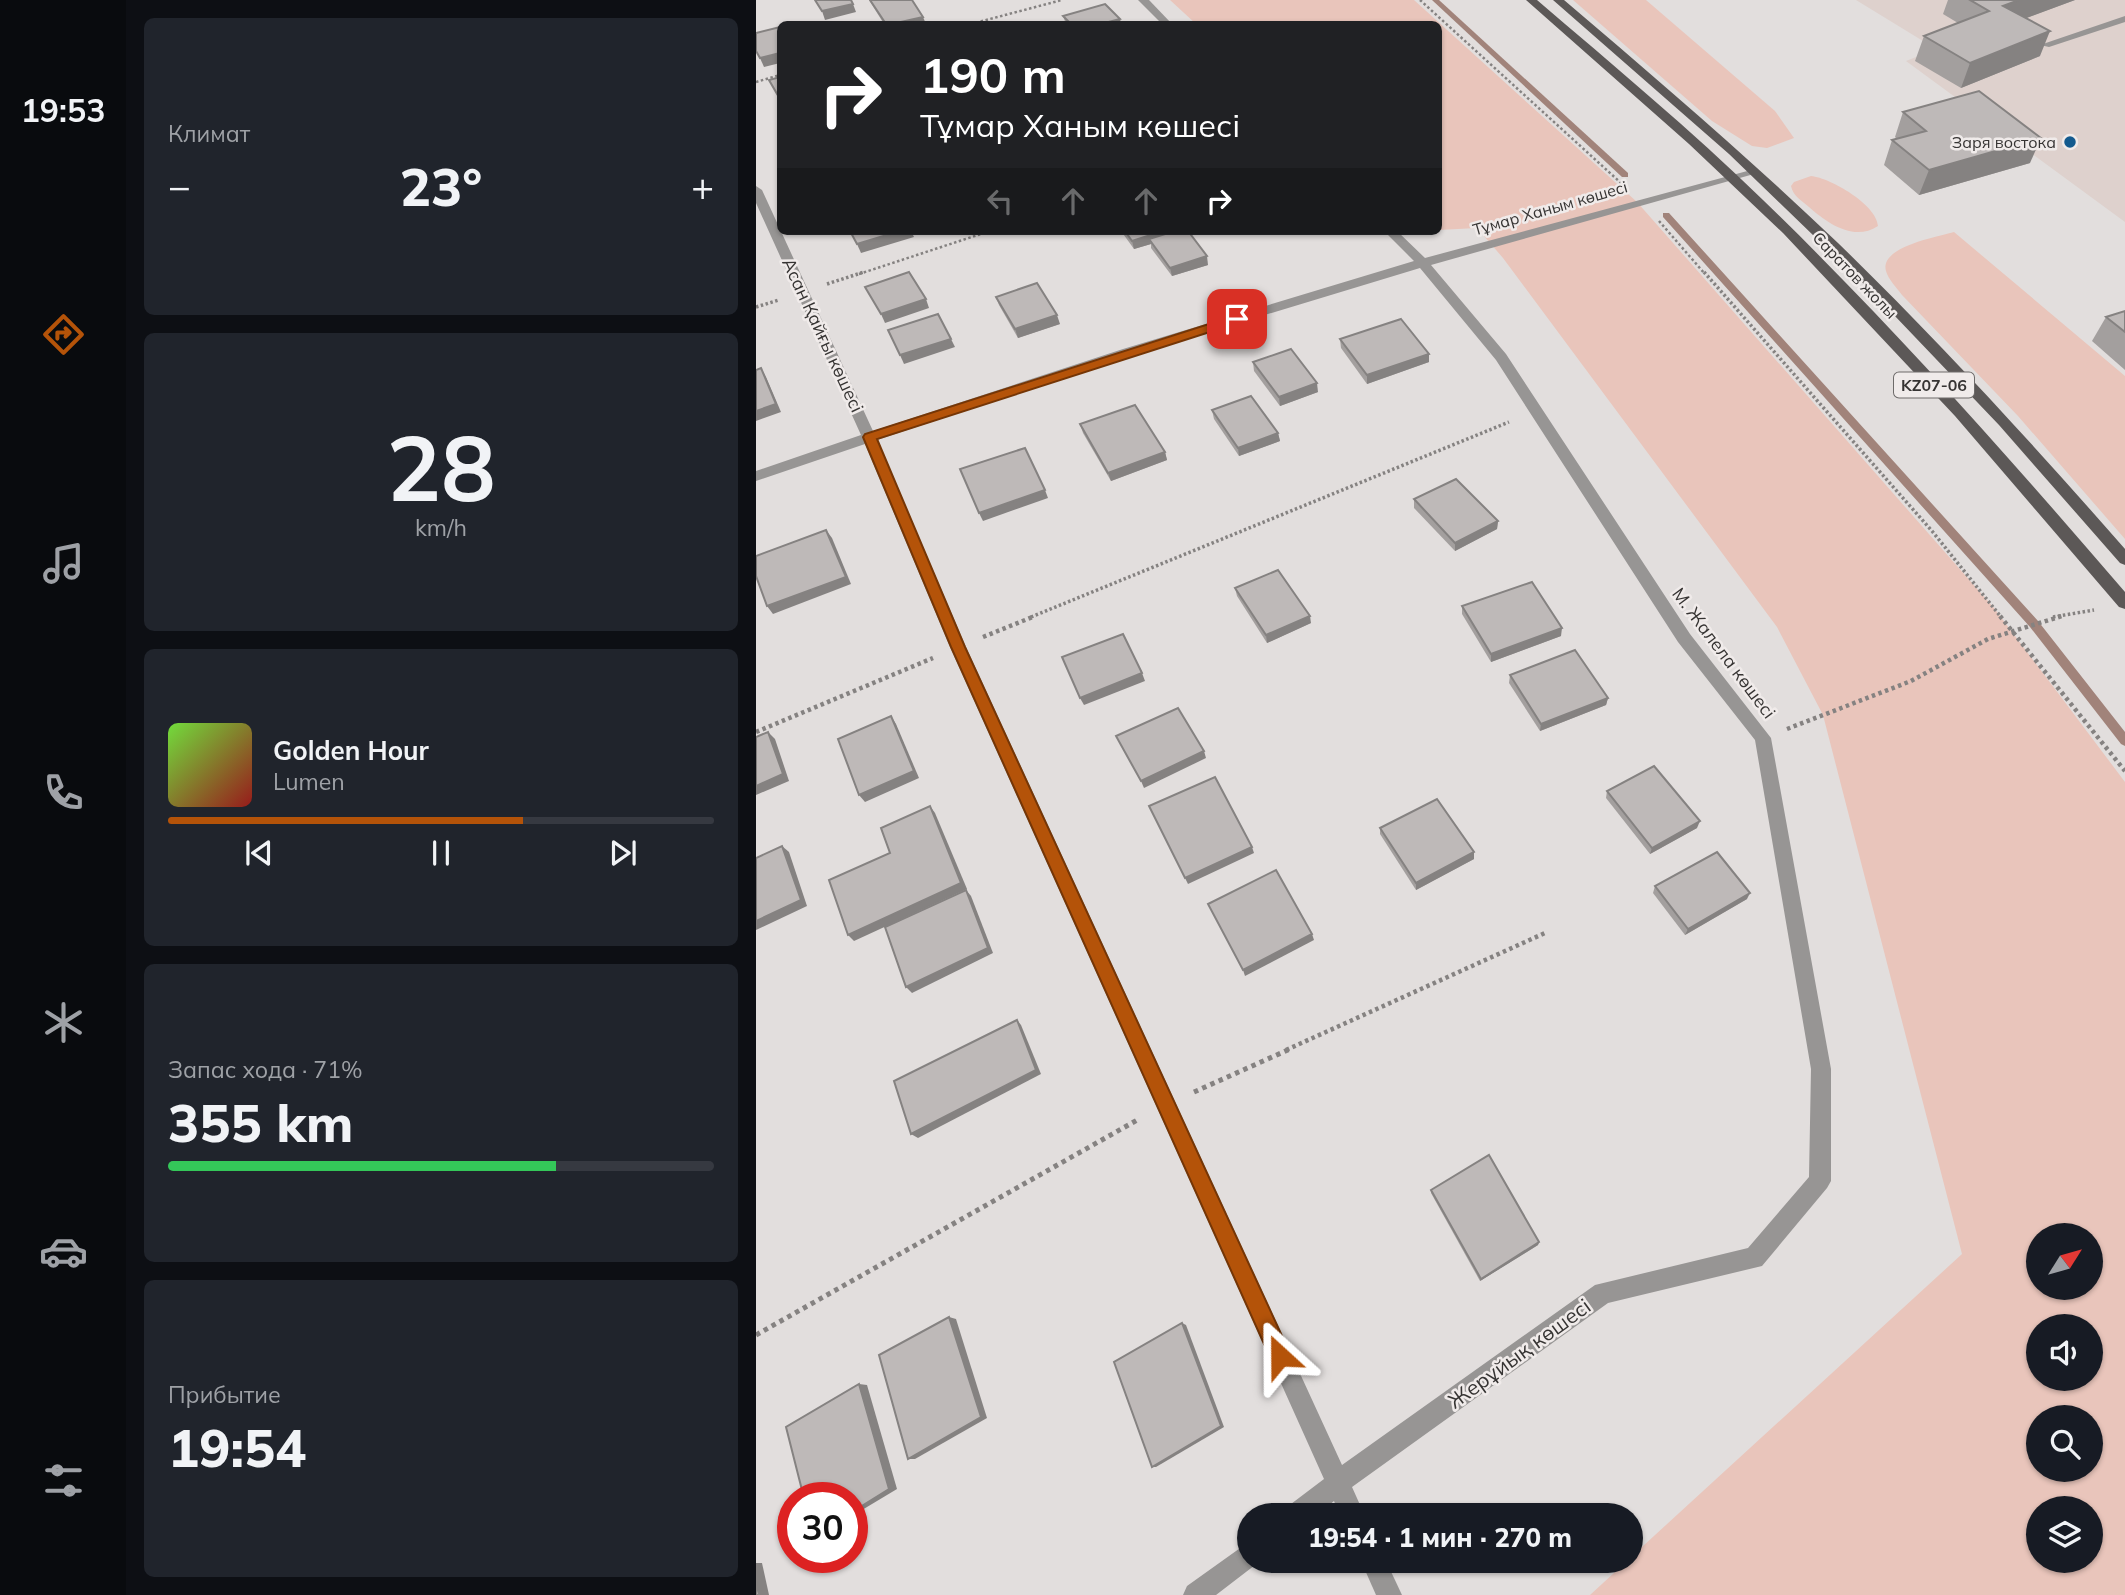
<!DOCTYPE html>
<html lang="ru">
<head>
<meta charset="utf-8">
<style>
  :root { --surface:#171b24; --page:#20242c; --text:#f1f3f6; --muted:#9ea1a6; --line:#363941; --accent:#b45309 }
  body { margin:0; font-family:Mulish,sans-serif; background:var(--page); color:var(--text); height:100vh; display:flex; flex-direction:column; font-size:26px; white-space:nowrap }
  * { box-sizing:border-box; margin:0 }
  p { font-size:23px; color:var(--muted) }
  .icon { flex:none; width:38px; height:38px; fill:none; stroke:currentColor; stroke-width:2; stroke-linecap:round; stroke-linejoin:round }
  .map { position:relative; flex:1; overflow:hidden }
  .side { display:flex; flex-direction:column; gap:18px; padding:18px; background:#0d0f14; width:630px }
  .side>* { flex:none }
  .hud { position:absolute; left:21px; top:21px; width:665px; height:214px; border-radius:10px; box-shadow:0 2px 5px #0004; background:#202124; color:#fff; overflow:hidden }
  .needle { width:46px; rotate:53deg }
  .buttons { position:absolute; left:1270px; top:1223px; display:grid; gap:14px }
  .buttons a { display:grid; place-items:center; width:77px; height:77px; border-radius:50%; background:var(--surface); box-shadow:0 2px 5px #0004; font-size:35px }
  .speed { position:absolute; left:21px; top:1482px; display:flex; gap:14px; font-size:35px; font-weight:700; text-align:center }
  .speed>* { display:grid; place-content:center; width:91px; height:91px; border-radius:50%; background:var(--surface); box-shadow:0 2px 5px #0004; line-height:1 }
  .speed .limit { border:10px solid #d22; background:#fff; color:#111 }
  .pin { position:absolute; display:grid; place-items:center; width:60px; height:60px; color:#fff; margin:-30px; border-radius:14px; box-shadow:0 4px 10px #0006 }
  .me { position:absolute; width:77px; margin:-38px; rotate:336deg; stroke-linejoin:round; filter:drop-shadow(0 0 5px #0008) }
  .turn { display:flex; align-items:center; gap:24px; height:147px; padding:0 28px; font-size:32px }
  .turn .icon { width:91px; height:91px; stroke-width:2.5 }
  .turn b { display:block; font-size:49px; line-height:60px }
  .lanes { display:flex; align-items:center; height:66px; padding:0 28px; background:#0003; justify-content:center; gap:35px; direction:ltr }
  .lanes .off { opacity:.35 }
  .big { font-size:52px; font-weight:800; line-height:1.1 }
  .side .card { flex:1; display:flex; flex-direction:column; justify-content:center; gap:10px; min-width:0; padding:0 24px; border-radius:10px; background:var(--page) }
  .side .dial { align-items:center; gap:0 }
  .dial b { font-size:91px; line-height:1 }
  .song { display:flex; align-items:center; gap:21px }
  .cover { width:84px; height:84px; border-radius:10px; background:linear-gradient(135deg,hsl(100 70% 55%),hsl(0 70% 35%)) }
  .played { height:7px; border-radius:4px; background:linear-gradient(90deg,var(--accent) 65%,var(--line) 65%) }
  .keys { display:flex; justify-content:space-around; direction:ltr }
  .heat { display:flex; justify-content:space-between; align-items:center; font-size:38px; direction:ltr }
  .charge { height:10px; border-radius:5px; background:linear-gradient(90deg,#34c759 71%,var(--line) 0) }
  .trip { position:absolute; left:481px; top:1503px; width:406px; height:70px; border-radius:35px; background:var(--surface); box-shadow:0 2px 5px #0004; font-weight:800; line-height:70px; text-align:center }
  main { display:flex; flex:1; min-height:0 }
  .tabs { display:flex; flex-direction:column; width:126px; justify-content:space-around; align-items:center; background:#090b0e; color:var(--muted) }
  .tabs .icon { width:49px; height:49px }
  .tabs .active { color:var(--accent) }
  .tabs b { font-size:32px; color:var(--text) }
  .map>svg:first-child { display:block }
</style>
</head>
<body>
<main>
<nav class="tabs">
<b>19:53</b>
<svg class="icon active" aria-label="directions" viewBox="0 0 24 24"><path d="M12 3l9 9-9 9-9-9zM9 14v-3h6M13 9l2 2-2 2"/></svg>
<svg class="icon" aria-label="music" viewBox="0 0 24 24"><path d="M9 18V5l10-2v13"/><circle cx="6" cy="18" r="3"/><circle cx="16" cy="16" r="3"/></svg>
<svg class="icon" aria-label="phone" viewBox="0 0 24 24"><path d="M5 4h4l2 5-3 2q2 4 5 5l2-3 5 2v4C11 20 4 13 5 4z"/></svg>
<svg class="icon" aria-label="climate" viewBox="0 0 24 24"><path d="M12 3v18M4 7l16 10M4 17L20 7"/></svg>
<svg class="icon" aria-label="car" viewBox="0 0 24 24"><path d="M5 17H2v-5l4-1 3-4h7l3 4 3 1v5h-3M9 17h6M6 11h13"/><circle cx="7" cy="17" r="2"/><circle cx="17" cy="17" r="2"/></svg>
<svg class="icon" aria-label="filters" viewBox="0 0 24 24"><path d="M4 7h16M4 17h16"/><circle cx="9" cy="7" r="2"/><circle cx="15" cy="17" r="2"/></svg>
</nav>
<section class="side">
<div class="card"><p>Климат</p>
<div class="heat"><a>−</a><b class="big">23°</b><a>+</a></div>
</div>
<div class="card dial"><b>28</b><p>km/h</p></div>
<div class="card">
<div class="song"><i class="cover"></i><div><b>Golden Hour</b><p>Lumen</p></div></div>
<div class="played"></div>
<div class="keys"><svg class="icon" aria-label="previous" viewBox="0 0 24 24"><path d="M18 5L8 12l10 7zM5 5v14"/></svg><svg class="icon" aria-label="pause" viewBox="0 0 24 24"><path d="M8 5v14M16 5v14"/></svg><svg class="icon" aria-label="next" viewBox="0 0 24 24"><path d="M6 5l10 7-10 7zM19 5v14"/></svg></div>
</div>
<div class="card"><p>Запас хода · 71%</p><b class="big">355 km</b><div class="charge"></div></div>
<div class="card"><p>Прибытие</p><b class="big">19:54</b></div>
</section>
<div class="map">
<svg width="1369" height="1595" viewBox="0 0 1369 1595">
  <rect width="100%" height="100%" fill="#e2dedd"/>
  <polygon fill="#ded1cd" points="1100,0 1369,0 1369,222 1150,61 1180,49"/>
  <g fill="#e9c5bb" fill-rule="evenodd">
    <path d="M414 0H658L881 202 1238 608 1369 782V1595H834L871 1561H875V1557L1206 1254 1067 715 1021 627 747 258 721 228 683 230 682 24H440ZM1283 1236H1335V1288H1283ZM1283 1326H1335V1379H1283ZM1283 1418H1335V1470H1283ZM1283 1508H1335V1561H1283Z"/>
    <polygon points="817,0 890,0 1019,111 1038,138 1011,148 996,146 956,121"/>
    <path d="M1055 176C1075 178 1121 205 1122 226 1098 242 1071 223 1053 207 1046 201 1037 196 1035 186L1038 182Z"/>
    <path d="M1198 232 1369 376V539L1262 416 1146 295C1141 288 1132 279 1130 271 1123 247 1181 237 1198 232Z"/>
  </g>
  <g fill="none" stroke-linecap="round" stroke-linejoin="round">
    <g fill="#a1837a" fill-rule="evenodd">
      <polygon points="676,0 683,0 872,173 872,177 866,177"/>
      <polygon points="907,213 913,213 1282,621 1369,732 1369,746 1365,744 1274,627 907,217"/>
    </g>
    <g stroke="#858281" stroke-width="2.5" stroke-dasharray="2.5 2.5" stroke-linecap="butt">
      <polyline points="664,0 865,183"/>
      <polyline points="215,24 306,0"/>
      <polyline points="0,82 24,75"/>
      <polyline points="903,221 949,274"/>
      <polyline points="103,274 234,231"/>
    </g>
    <g stroke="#858281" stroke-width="3.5" stroke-dasharray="2.5 2.5" stroke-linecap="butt">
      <polyline points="948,272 1176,531 1245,617"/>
      <polyline points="71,284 108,272"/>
      <polyline points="0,307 23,300"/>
      <polyline points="275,617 753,422"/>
      <polyline points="1297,617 1338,610"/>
    </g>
    <g stroke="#858281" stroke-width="4.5" stroke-dasharray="3.5 3.5" stroke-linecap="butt">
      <polyline points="1244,616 1369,771"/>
      <polyline points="227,637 279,616"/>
      <polyline points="1031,729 1155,681 1232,639 1306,616"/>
      <polyline points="0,732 177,658"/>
      <polyline points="530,1050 789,933"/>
    </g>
    <g stroke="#858281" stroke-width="5" stroke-dasharray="4.5 4.5" stroke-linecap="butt">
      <polyline points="438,1092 534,1049"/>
      <polyline points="0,1335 383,1119"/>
    </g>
    <polygon fill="#979594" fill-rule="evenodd" points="1369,16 1369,22 1293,47 1284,45"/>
    <g fill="#979594" fill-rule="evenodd">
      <polygon points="382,0 393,0 416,24 406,24"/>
      <path d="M995 170 1005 172 675 265 750 354 934 634 1015 738 1075 1069V1181L1071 1188 1006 1266 852 1303 596 1487 609 1516H584L578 1501 560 1516H528L531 1507 568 1479 194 647 109 444 0 481V471L105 435 0 203V186L6 190 117 431 367 349 658 261 628 231H641L669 258ZM664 268 740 360 922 642 999 740 1055 1069 1053 1177 992 1248 839 1285 586 1465 210 647 121 440 377 355Z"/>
      <polygon points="494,1541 494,1561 503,1562 460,1595 427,1595 431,1586"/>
      <polygon points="605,1561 630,1561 646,1595 620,1595"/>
    </g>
    <g fill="#5c5857" fill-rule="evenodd">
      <path d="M770 0H781C857 65 935 130 1007 200 1135 324 1253 457 1369 592V609L1363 607 1199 416 1027 233 933 144Z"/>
      <path d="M797 0H808C901 79 994 159 1082 243 1182 340 1277 444 1369 549V565L1364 563 1243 425 1116 292 973 154Z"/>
    </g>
  </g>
  <g fill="#a39f9e">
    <polygon points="113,0 156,0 170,24 128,24"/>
    <polygon points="1192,0 1319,0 1270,18 1284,56 1205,88 1159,61 1168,36 1202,23 1187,14"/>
    <polygon points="307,16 364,19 365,24 310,24"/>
    <polygon points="1147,112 1274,163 1163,195 1128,165 1136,140 1141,139 1139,137"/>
    <polygon points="365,231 436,231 433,232 452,265 416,276 395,248 395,244 378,249"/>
    <polygon points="240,297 304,324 262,338 243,305"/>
    <polygon points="1369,311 1369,370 1336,341 1350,317"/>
    <polygon points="584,339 673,362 611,384 585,348"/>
    <polygon points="497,362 562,392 524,406 498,371"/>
    <polygon points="456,410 522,433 524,441 483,456 458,419"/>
    <polygon points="324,424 409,452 411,460 355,481 327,433"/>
    <polygon points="658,499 742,521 741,529 699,551 658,508"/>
    <polygon points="479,588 555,623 511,643 481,596"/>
    <polygon points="706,606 805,636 735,662 706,614"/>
    <polygon points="754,675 852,698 850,705 784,731 753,683"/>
    <polygon points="851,791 941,828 894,854 850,798"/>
    <polygon points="624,828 718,859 660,890 624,834"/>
    <polygon points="899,886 991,899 929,935 897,893"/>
    <polygon points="675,1190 783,1242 782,1245 724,1281 675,1193"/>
  </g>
  <g fill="#858281">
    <polygon points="1263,0 1319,0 1238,30 1247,6"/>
    <polygon points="97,4 100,12 69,20 66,11"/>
    <polygon points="167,17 170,24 136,24"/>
    <polygon points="364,19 365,24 345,24"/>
    <polygon points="1294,31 1284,56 1205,88 1214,63"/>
    <polygon points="24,53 24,63 8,67 4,58"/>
    <polygon points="1285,138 1274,163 1163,195 1173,170"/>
    <polygon points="144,231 155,231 158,237 105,253 101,244"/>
    <polygon points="407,231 436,231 397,244 393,239 395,244 378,249 376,241"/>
    <polygon points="451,256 452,265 416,276 414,268"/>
    <polygon points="170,299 173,308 129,323 125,314"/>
    <polygon points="301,315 304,324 262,338 259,329"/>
    <polygon points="195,339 199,347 148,364 144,355"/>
    <polygon points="673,354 673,362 611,384 611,375"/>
    <polygon points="5,368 10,377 25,412 0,421 0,411"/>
    <polygon points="561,383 562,392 524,406 523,397"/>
    <polygon points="522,433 524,441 483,456 482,448"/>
    <polygon points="409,452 411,460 355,481 352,473"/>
    <polygon points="289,490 292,498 227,521 223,513"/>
    <polygon points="742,521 741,529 699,551 699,543"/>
    <polygon points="70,530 76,538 95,584 17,614 11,606"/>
    <polygon points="554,616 555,623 511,643 510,635"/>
    <polygon points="806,628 805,636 735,662 735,654"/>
    <polygon points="386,673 389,681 328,705 324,698"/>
    <polygon points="852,698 850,705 784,731 785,724"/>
    <polygon points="135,716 140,724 163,778 109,802 103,795"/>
    <polygon points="12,732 19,739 33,781 0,795 0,786"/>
    <polygon points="448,751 450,758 388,788 385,781"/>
    <polygon points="174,806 179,813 211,889 98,941 92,935"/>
    <polygon points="944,821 941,828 894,854 896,848"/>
    <polygon points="26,846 33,852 51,906 0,930 0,921"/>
    <polygon points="496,847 498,853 432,884 429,878"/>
    <polygon points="718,852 718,859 660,890 660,883"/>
    <polygon points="210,890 215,896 237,953 156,993 150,987"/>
    <polygon points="994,893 991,899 929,935 932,929"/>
    <polygon points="556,934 558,940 489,976 487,970"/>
    <polygon points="261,1020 265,1025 285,1074 162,1138 155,1134"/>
    <polygon points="783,1242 782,1245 724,1281 725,1279"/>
    <polygon points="193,1317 200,1319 231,1418 159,1459 152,1459"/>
    <polygon points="426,1323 430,1325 468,1427 400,1467 396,1467"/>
    <polygon points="103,1384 111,1385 141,1489 96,1516"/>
    <polygon points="0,1563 6,1563 13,1595 3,1595 0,1582"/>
  </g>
  <g fill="#beb9b8" stroke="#858281" stroke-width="2">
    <polygon points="59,0 95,0 97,4 66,11"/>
    <polygon points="114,0 156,0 167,17 136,24 130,24"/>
    <polygon points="1214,0 1263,0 1247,6 1294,31 1214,63 1168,36 1233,11"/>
    <polygon points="349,4 364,19 345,24 315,24 307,16"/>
    <polygon points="24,27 24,53 4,58 0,51 0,33"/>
    <polygon points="24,77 24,99 13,80"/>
    <polygon points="1223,91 1285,138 1173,170 1136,140 1170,131 1147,112"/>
    <polygon points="94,231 144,231 101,244"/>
    <polygon points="369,231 407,231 376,241"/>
    <polygon points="419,231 432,231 451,256 414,268 393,239"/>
    <polygon points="153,272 170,299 125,314 109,287"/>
    <polygon points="281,283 301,315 259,329 240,297"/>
    <polygon points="1369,311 1369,332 1350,317"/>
    <polygon points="182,314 195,339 144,355 132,330"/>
    <polygon points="645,319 673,354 611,375 584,339"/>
    <polygon points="535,349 561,383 523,397 497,362"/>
    <polygon points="5,368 20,404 0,411 0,370"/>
    <polygon points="495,396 522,433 482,448 456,410"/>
    <polygon points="379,405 409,452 352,473 324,424"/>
    <polygon points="269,448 289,490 223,513 204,469"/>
    <polygon points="700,479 742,521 699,543 658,499"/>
    <polygon points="70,530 90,577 11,606 0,576 0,556"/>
    <polygon points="522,570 554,616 510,635 479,588"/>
    <polygon points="776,582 806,628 735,654 706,606"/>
    <polygon points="367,634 386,673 324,698 306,657"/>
    <polygon points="819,650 852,698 785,724 754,675"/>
    <polygon points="422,708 448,751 385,781 360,736"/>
    <polygon points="135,716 158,771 103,795 82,739"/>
    <polygon points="12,732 27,774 0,786 0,737"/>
    <polygon points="898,766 944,821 896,848 851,791"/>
    <polygon points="459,777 496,847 429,878 393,806"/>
    <polygon points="681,799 718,852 660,883 624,828"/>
    <polygon points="174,806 205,883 92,935 73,880 134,853 125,828"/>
    <polygon points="26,846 45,900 0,921 0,858"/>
    <polygon points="961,852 994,893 932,929 899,886"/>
    <polygon points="520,870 556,934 487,970 452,904"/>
    <polygon points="210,890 232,948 150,987 129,927"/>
    <polygon points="261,1020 280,1070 155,1134 138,1081"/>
    <polygon points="733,1155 783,1242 725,1279 675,1190"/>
    <polygon points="193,1317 225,1417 152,1459 123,1355"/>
    <polygon points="426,1323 465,1426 396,1467 358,1362"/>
    <polygon points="103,1384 133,1489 96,1512 96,1498 48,1498 30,1427"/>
    <polygon points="0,1582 3,1595 0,1595"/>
  </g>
  <polygon fill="#b45309" stroke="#753606" stroke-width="2" points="481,315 485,316 485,322 121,439 209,647 532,1349 535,1356 532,1364 524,1367 517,1364 195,647 107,437 109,434"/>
  <circle fill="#135a8e" stroke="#f0ebea" stroke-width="2.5" cx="1314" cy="142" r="7"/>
  <g text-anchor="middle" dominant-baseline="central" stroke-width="5" stroke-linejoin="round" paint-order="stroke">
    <g font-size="16" fill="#363433" stroke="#f0ebea" text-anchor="end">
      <text x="1300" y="142">Заря востока</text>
    </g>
    <g font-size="16" fill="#363433" stroke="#f0ebea">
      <text transform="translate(794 208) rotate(-16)">Тұмар Ханым көшесі</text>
      <text transform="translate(1099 275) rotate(46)">Саратов жолы</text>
    </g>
    <rect fill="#f0ebea" stroke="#6e6b6a" stroke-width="2" x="1138" y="372.5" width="80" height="25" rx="5"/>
    <g font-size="16" font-weight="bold" fill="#363433">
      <text x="1178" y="385">KZ07-06</text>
    </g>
    <g font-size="18" fill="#363433" stroke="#f0ebea">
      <text transform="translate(67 335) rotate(65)">Асан Қайғы көшесі</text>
      <text transform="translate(968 653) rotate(53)">М. Жалела көшесі</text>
    </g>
    <g font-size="21" fill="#363433" stroke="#f0ebea">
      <text transform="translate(763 1353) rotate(-36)">Жерұйық көшесі</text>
    </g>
  </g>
</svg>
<div class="buttons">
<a><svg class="needle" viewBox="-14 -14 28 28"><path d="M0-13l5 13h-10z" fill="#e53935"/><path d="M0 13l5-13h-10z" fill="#9ea1a6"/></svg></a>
<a><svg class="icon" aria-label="sound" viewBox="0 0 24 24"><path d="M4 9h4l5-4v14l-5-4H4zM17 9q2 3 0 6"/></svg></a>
<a><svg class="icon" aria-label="search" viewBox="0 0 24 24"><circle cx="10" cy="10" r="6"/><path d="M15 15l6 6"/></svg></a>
<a><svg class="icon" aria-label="layers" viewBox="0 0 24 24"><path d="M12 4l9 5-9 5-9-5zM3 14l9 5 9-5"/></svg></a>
</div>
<div class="speed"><div class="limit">30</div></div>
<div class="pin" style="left:481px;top:319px;background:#d93025"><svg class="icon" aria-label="arrive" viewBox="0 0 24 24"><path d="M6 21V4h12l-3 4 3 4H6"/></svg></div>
<svg class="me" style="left:524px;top:1356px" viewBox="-20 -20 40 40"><path d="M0-17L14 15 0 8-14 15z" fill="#b45309" stroke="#fff" stroke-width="4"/></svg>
<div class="trip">19:54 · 1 мин · 270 m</div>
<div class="hud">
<div class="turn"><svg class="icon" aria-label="right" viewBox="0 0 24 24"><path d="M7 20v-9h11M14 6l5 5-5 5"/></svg><div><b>190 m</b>Тұмар Ханым көшесі</div></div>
<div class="lanes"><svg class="icon off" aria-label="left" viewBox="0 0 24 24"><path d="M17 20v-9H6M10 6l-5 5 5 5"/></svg><svg class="icon off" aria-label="ahead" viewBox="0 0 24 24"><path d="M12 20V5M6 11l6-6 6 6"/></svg><svg class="icon off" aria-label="ahead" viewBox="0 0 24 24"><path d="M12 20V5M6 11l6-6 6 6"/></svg><svg class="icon" aria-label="right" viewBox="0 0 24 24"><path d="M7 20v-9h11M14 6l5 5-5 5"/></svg></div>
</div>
</div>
</main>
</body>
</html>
